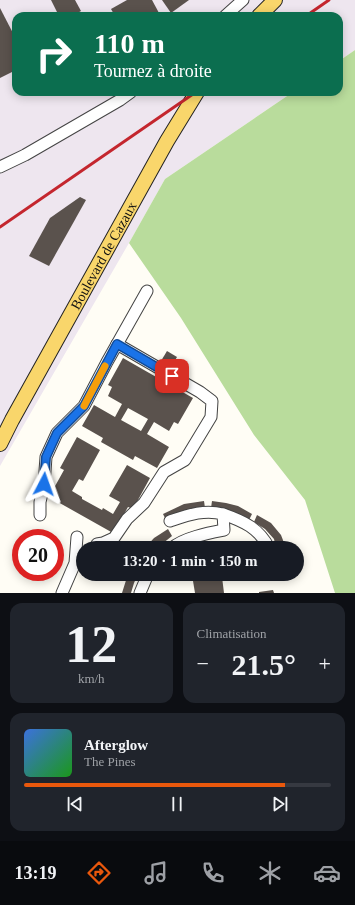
<!DOCTYPE html>
<html lang="fr">
<head>
<meta charset="utf-8">
<style>
  :root { --surface:#171b24; --page:#20242c; --text:#f1f3f6; --muted:#9ea1a6; --line:#363941; --accent:#ea580c }
  body { margin:0; font-family:Georgia,serif; background:var(--page); color:var(--text); height:100vh; display:flex; flex-direction:column; font-size:15px; white-space:nowrap }
  * { box-sizing:border-box; margin:0 }
  p { font-size:13px; color:var(--muted) }
  .icon { flex:none; width:22px; height:22px; fill:none; stroke:currentColor; stroke-width:2; stroke-linecap:round; stroke-linejoin:round }
  .map { position:relative; height:593px; overflow:hidden }
  .drawer { display:flex; flex-direction:column; gap:10px; padding:10px; background:#0d0f14; flex:1 }
  .drawer>* { flex:none }
  .banner { position:absolute; left:12px; top:12px; width:331px; height:84px; border-radius:12px; box-shadow:0 2px 10px #0003; background:#0b6e4f; color:#fff; overflow:hidden }
  .speed { position:absolute; left:12px; top:529px; display:flex; gap:8px; font-size:20px; font-weight:700; text-align:center }
  .speed>* { display:grid; place-content:center; width:52px; height:52px; border-radius:50%; background:var(--surface); box-shadow:0 2px 10px #0003; line-height:1 }
  .speed .limit { border:6px solid #d22; background:#fff; color:#111 }
  .pin { position:absolute; display:grid; place-items:center; width:34px; height:34px; color:#fff; margin:-17px; border-radius:8px; box-shadow:0 2px 6px #0006 }
  .me { position:absolute; width:44px; margin:-22px; rotate:4deg; stroke-linejoin:round; filter:drop-shadow(0 0 3px #0008) }
  .turn { display:flex; align-items:center; gap:14px; height:84px; padding:0 16px; font-size:18px }
  .turn .icon { width:52px; height:52px; stroke-width:2.5 }
  .turn b { display:block; font-size:28px; line-height:34px }
  .big { font-size:30px; font-weight:600; line-height:1.1 }
  .drawer .card { flex:1; display:flex; flex-direction:column; justify-content:center; gap:6px; min-width:0; padding:0 14px; border-radius:12px; background:var(--page) }
  .drawer .dial { align-items:center; gap:0 }
  .dial b { font-size:52px; line-height:1 }
  .song { display:flex; align-items:center; gap:12px }
  .cover { width:48px; height:48px; border-radius:6px; background:linear-gradient(135deg,hsl(220 70% 55%),hsl(120 70% 35%)) }
  .played { height:4px; border-radius:2px; background:linear-gradient(90deg,var(--accent) 85%,var(--line) 85%) }
  .keys { display:flex; justify-content:space-around; direction:ltr }
  .heat { display:flex; justify-content:space-between; align-items:center; font-size:22px; direction:ltr }
  .drawer .tiles { flex:1; display:grid; gap:10px; grid-template-columns:1fr 1fr }
  .card:last-child { grid-column:span 2 }
  .trip { position:absolute; left:76px; top:541px; width:228px; height:40px; border-radius:20px; background:var(--surface); box-shadow:0 2px 10px #0003; font-weight:600; line-height:40px; text-align:center }
  .menu { display:flex; height:64px; justify-content:space-around; align-items:center; background:#090b0e; color:var(--muted) }
  .menu .icon { width:28px; height:28px }
  .menu .active { color:var(--accent) }
  .menu b { font-size:18px; color:var(--text) }
  .map>svg:first-child { display:block }
</style>
</head>
<body>
<div class="map">
<svg width="355" height="593" viewBox="0 0 355 593">
  <rect width="100%" height="100%" fill="#fffdf5"/>
  <polygon fill="#eee6ef" points="0,0 355,0 355,50 339,61 339,16 16,16 16,92 293,92 165,179 129,243 0,466"/>
  <polygon fill="#b9dc9c" points="355,50 355,593 335,593 305,500 254,435 181,318 129,243 165,179 293,92 339,92 339,61"/>
  <g fill="#5a524d" fill-rule="evenodd">
    <polygon points="51,0 75,0 81,11 72,16 59,16"/>
    <polygon points="127,0 152,0 159,13 153,16 115,16 111,9"/>
    <polygon points="162,0 189,0 171,13"/>
    <polygon points="0,8 16,39 16,70 0,78"/>
    <polygon points="80,197 86,200 49,266 29,256 50,218"/>
    <polygon points="167,351 177,357 171,367 161,361"/>
    <path d="M123 358 193 398 178 424 174 422 169 431 154 422 147 434 169 447 157 468 135 456 133 460 101 442 103 438 82 426 94 405 115 417 122 404 108 396 112 387 108 385ZM128 408 148 419 141 431 121 420Z"/>
    <polygon points="77,437 100,450 83,481 79,479 72,491 82,497 82,499 102,510 103,508 113,514 120,502 109,496 127,465 150,478 133,509 128,507 113,533 49,497 64,470 60,468"/>
    <polygon points="204,501 205,508 166,520 163,514 184,504"/>
    <polygon points="212,501 226,503 238,506 252,514 249,520 211,508"/>
    <polygon points="257,515 271,523 281,535 286,548 276,548 274,539 265,529 254,522"/>
    <polygon points="168,529 172,536 157,548 145,548 154,538"/>
    <polygon points="128,574 138,574 134,583 131,593 122,593"/>
    <polygon points="222,577 224,593 195,593 193,581"/>
    <polygon points="273,590 274,593 259,593 259,592"/>
  </g>
  <g fill="none" stroke-linecap="round" stroke-linejoin="round">
    <defs>
      <g id="minor">
        <polyline points="225,16 243,0"/>
        <polyline points="0,167 25,155 120,100 131,92"/>
        <path d="M223 514C243 521 259 528 269 548"/>
        <polyline points="40,515 40,502 44,485 46,457 57,433 84,406 107,362 147,291"/>
        <path d="M170 521C188 515 204 509 223 514L224 530C208 533 183 538 172 548"/>
        <polyline points="97,544 103,543 114,538 127,519 144,503 164,472 185,460 211,417 212,401 200,392 117,344"/>
        <polyline points="62,593 75,563 77,537"/>
        <polyline points="140,593 148,574"/>
      </g>
      <g id="major">
        <polyline points="259,16 275,0"/>
        <path id="s1" d="M0 444 12 420 167 141 197 92"/>
      </g>
    </defs>
    <use href="#minor" stroke="#444" stroke-width="13"/>
    <use href="#major" stroke="#222" stroke-width="16"/>
    <use href="#minor" stroke="#fff" stroke-width="11"/>
    <use href="#major" stroke="#f9d66b" stroke-width="14"/>
    <g stroke="#c4262e" stroke-width="3">
      <polyline points="306,16 329,0"/>
      <polyline points="0,227 196,92"/>
    </g>
  </g>
  <g fill="none" stroke-linecap="round" stroke-linejoin="round">
    <defs>
      <polyline id="route" points="44,484 46,457 57,433 84,406 117,344 172,376"/>
    </defs>
    <use href="#route" stroke="#114b97" stroke-width="10"/>
    <use href="#route" stroke="#1a73e8" stroke-width="7"/>
    <polyline stroke="#f59e0b" stroke-width="7" points="84,406 105,366"/>
  </g>
  <g text-anchor="middle" dominant-baseline="central" stroke-width="4" stroke-linejoin="round" paint-order="stroke">
    <g font-size="14" fill="#111" stroke="#fff">
      <text stroke="none"><textPath href="#s1" startOffset="215">Boulevard de Cazaux</textPath></text>
    </g>
  </g>
</svg>
<div class="speed"><div class="limit">20</div></div>
<div class="pin" style="left:172px;top:376px;background:#d93025"><svg class="icon" aria-label="arrive" viewBox="0 0 24 24"><path d="M6 21V4h12l-3 4 3 4H6"/></svg></div>
<svg class="me" style="left:44px;top:484px" viewBox="-20 -20 40 40"><path d="M0-17L14 15 0 8-14 15z" fill="#1a73e8" stroke="#fff" stroke-width="4"/></svg>
<div class="trip">13:20 · 1 min · 150 m</div>
<div class="banner">
<div class="turn"><svg class="icon" aria-label="right" viewBox="0 0 24 24"><path d="M7 20v-9h11M14 6l5 5-5 5"/></svg><div><b>110 m</b>Tournez à droite</div></div>
</div>
</div>
<section class="drawer">
<div class="tiles">
<div class="card dial"><b>12</b><p>km/h</p></div>
<div class="card"><p>Climatisation</p>
<div class="heat"><a>−</a><b class="big">21.5°</b><a>+</a></div>
</div>
<div class="card">
<div class="song"><i class="cover"></i><div><b>Afterglow</b><p>The Pines</p></div></div>
<div class="played"></div>
<div class="keys"><svg class="icon" aria-label="previous" viewBox="0 0 24 24"><path d="M18 5L8 12l10 7zM5 5v14"/></svg><svg class="icon" aria-label="pause" viewBox="0 0 24 24"><path d="M8 5v14M16 5v14"/></svg><svg class="icon" aria-label="next" viewBox="0 0 24 24"><path d="M6 5l10 7-10 7zM19 5v14"/></svg></div>
</div>
</div>
</section>
<nav class="menu">
<b>13:19</b>
<svg class="icon active" aria-label="directions" viewBox="0 0 24 24"><path d="M12 3l9 9-9 9-9-9zM9 14v-3h6M13 9l2 2-2 2"/></svg>
<svg class="icon" aria-label="music" viewBox="0 0 24 24"><path d="M9 18V5l10-2v13"/><circle cx="6" cy="18" r="3"/><circle cx="16" cy="16" r="3"/></svg>
<svg class="icon" aria-label="phone" viewBox="0 0 24 24"><path d="M5 4h4l2 5-3 2q2 4 5 5l2-3 5 2v4C11 20 4 13 5 4z"/></svg>
<svg class="icon" aria-label="climate" viewBox="0 0 24 24"><path d="M12 3v18M4 7l16 10M4 17L20 7"/></svg>
<svg class="icon" aria-label="car" viewBox="0 0 24 24"><path d="M5 17H2v-5l4-1 3-4h7l3 4 3 1v5h-3M9 17h6M6 11h13"/><circle cx="7" cy="17" r="2"/><circle cx="17" cy="17" r="2"/></svg>
</nav>
</body>
</html>
